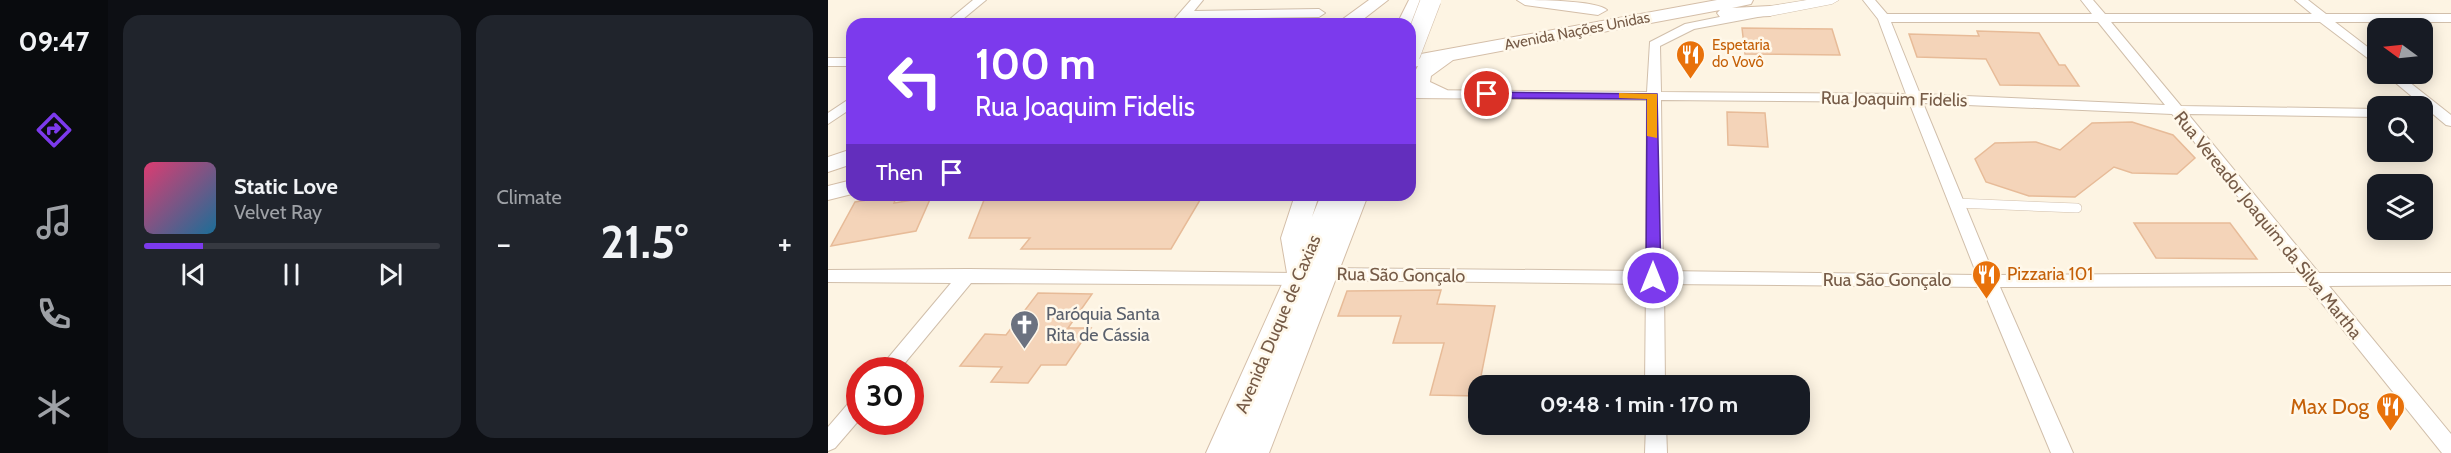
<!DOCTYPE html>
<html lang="en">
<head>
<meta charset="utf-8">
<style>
  :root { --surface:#171b24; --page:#20242c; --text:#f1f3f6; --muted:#9ea1a6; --line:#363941; --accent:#7c3aed }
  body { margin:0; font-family:Cabin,sans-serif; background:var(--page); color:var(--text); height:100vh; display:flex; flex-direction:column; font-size:22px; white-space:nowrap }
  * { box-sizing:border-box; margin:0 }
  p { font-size:20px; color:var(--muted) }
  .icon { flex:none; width:33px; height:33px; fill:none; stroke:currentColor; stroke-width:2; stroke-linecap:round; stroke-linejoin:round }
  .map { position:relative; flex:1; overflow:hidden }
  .details { display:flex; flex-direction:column; gap:15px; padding:15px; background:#0d0f14; width:720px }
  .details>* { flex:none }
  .hud { position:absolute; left:18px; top:18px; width:570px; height:183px; border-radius:18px; box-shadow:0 3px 15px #0003; background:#7c3aed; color:#fff; overflow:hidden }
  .needle { width:39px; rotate:285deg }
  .buttons { position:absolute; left:1539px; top:18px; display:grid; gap:12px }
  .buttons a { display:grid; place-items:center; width:66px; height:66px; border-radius:12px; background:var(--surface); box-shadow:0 3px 15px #0003; font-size:30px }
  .speed { position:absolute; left:18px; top:357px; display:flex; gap:12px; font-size:30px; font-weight:700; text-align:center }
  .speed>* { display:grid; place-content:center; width:78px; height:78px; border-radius:50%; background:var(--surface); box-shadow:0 3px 15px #0003; line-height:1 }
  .speed .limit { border:9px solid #d22; background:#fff; color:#111 }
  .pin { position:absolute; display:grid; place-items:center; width:51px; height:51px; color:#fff; margin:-26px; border:3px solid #fff; border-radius:50%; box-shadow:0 2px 6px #0007 }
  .me { position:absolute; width:66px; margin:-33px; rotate:0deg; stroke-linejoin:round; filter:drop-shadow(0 0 4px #0008) }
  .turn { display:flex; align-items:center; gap:21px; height:126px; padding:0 30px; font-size:27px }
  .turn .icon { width:78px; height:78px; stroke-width:2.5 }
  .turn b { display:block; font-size:42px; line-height:51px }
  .then { display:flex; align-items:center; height:57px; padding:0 30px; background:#0003; gap:12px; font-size:22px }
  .big { font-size:45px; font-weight:800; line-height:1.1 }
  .details .tile { flex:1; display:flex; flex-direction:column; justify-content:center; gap:9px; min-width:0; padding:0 21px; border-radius:18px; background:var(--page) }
  .song { display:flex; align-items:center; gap:18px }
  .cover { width:72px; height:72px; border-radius:9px; background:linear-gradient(135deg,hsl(340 70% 55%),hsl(200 70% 35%)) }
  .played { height:6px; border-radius:3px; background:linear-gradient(90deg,var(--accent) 20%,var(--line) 20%) }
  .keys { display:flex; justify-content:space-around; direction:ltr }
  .heat { display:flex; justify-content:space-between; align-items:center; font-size:33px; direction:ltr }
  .details .tiles { flex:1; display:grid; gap:15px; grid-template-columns:repeat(2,1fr) }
  .trip { position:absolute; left:640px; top:375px; width:342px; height:60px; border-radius:18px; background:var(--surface); box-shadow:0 3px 15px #0003; font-weight:800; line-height:60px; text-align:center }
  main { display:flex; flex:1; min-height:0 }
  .menu { display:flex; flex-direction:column; width:108px; justify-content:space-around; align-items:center; background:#090b0e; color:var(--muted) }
  .menu .icon { width:42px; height:42px }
  .menu .on { color:var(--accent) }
  .menu b { font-size:27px; color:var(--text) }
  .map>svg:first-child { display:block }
</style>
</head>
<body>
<main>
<nav class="menu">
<b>09:47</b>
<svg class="icon on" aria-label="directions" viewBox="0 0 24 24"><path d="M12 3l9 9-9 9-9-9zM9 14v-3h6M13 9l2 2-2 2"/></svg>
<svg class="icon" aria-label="music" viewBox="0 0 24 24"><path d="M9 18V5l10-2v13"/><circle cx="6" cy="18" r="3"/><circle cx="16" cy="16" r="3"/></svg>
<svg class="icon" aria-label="phone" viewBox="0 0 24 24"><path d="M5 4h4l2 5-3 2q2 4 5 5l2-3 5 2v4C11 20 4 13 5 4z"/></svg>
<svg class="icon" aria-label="climate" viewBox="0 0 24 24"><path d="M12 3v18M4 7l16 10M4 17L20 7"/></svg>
</nav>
<section class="details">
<div class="tiles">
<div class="tile">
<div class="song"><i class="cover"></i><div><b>Static Love</b><p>Velvet Ray</p></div></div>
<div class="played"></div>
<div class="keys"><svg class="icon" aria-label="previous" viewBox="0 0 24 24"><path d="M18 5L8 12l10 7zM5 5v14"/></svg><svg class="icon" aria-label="pause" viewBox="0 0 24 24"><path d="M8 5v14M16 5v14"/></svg><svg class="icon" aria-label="next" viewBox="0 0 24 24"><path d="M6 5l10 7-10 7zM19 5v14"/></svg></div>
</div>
<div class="tile"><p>Climate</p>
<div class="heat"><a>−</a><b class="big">21.5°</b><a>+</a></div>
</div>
</div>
</section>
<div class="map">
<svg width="1623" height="453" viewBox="0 0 1623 453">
  <rect width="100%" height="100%" fill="#fdf4e3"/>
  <g fill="#f4d4b9" stroke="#e7bb98" stroke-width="1.5">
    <polygon points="914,28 1004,29 1012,55 917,54"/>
    <polygon points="1149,31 1211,33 1231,65 1237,65 1251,86 1172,85 1158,59 1089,57 1081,34 1151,36"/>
    <polygon points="899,112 937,113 940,147 900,145"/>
    <polygon points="1304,122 1345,135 1367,158 1349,174 1304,173 1286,167 1247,197 1201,196 1158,182 1147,159 1167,143 1208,142 1232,150 1264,123"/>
    <polygon points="69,195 66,203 103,197 88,231 3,246 27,202"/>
    <polygon points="158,195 375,195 343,249 193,249 202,238 141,238"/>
    <polygon points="1306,223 1402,223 1429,259 1328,258"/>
    <polygon points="613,290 609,304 667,306 649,396 602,395 616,343 565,343 573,316 510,316 519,291"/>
    <polygon points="210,293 264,294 240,328 263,328 238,365 213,365 200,383 163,382 174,367 132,366 157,334 178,335"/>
  </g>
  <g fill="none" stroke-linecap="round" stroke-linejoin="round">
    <defs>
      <polyline id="service" points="1128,203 1249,208"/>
      <g id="minor">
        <polygon points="145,0 158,0 129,24 116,24"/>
        <polygon points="363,0 375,0 366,11 491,9 497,13 491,17 359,19 355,24 342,24"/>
        <path d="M1035 0H1047L1059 14H1264L1253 0H1265L1277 14H1484L1467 0H1480L1498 14H1623V22H1507L1550 55V66L1492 22H1283L1353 106 1550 109V117L1360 114 1491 273H1623V285L1501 286 1623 434V453H1614L1480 286 1172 287 1245 453H1223L1154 287 836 284 837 386H817L818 284 495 280 489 278 486 274 489 270 495 268 818 271 819 100 582 98V90L819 92 822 42 857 24 931 9 935 10V16L866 29 832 46 833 92 1078 94 1050 19ZM1063 22H1270L1337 105 1092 94ZM833 100 1081 102 1149 275 835 271ZM1095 103 1344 114 1471 273 1166 275Z"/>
        <rect x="0" y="58" width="24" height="8"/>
        <polygon points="1557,74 1571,74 1623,115 1623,126 1618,125"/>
        <polygon points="24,97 24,108 0,124 0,113"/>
        <polygon points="140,269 468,273 474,275 477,279 474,283 468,285 143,283 71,370 50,370 123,283 0,282 0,270"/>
        <polygon points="32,396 32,419 7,448 0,451 0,427 25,398"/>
        <polygon points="818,424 838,424 839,453 817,453"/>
      </g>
      <polygon id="tertiary" points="979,0 1011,0 1004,4 942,16 934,11 942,6"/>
      <g id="secondary">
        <polygon points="541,0 560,0 529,24 508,24"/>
        <polygon points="581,0 597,0 587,24 582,28 582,24 569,24"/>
        <path d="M689 0C706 0 768 0 779 10L770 15 697 5Z"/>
        <polygon points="889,0 925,0 923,4 904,8 942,6 951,11 942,16 898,18 892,17 889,13 892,10 625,60 603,76 602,82 619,90 622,94 619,98 605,98 587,90 582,81 590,66 582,68 582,56"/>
        <polygon points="24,149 24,164 0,172 0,157"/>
        <polygon points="24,180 24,194 0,200 0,186"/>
        <polygon points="467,195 491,195 484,217 493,195 540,195 441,453 378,453 459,273 453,238"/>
      </g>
    </defs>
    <use href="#service" stroke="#d1bfab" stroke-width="10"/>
    <use href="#minor" stroke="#d1bfab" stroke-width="2"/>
    <use href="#tertiary" stroke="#d1bfab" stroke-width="1"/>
    <use href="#secondary" stroke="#d4bea8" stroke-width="2"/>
    <use href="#service" stroke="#fff" stroke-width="9"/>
    <use href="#minor" fill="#fff" fill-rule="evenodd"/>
    <use href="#tertiary" fill="#fff" fill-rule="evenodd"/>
    <use href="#secondary" fill="#fff" fill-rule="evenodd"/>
    <defs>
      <polyline id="secondary-bridge" points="582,55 603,0"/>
    </defs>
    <use href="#secondary-bridge" stroke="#d4bea8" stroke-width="21" stroke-linecap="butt"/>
    <use href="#secondary-bridge" stroke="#fff" stroke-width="20"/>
  </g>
  <polygon fill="#7c3aed" stroke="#51269a" stroke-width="1.5" points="655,92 829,94 833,278 831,282 820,282 818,278 819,99 659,98 653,94"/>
  <polygon fill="#f59e0b" points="791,93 829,94 829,138 819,136 819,99 791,98"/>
  <defs>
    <symbol id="restaurant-pin" viewBox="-11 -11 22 30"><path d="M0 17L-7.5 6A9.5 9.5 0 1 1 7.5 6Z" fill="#e8710a" stroke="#fff8ea"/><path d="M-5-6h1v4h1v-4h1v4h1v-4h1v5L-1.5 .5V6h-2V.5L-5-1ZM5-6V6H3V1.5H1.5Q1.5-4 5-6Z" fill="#fff"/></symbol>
    <symbol id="church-pin" viewBox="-11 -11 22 30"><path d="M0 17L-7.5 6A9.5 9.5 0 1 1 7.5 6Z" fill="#6b7280" stroke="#fff8ea"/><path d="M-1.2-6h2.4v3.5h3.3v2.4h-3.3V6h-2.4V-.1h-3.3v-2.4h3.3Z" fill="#fff"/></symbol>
  </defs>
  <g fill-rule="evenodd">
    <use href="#restaurant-pin" x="846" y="38" width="33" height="45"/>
    <use href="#restaurant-pin" x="1142" y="258" width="33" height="45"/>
    <use href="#church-pin" x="180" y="308" width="33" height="45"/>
    <use href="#restaurant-pin" x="1546" y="390" width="33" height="45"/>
  </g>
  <g text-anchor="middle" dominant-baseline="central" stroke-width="5" stroke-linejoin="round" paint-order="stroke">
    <g font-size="15" fill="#765b47" stroke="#fff8ea">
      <text transform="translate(749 31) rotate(-11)">Avenida Nações Unidas</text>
    </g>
    <g font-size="15" fill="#c56008" stroke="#fff8ea" text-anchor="start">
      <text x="884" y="45">Espetaria<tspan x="884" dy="17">do Vovô</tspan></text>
    </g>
    <g font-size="18" fill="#765b47" stroke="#fff8ea">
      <text transform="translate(1066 99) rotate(1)">Rua Joaquim Fidelis</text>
      <text transform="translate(1440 225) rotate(51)">Rua Vereador Joaquim da Silva Martha</text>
      <text transform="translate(573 275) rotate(1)">Rua São Gonçalo</text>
      <text x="1059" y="280">Rua São Gonçalo</text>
      <text transform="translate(450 324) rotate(-67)">Avenida Duque de Caxias</text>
    </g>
    <g font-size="18" fill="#c56008" stroke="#fff8ea" text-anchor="start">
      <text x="1179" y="274">Pizzaria 101</text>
    </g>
    <g font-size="18" fill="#5b616d" stroke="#fff8ea" text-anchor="start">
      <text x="218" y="314">Paróquia Santa<tspan x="218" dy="21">Rita de Cássia</tspan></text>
    </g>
    <g font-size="21" fill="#c56008" stroke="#fff8ea" text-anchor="end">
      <text x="1541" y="406">Max Dog</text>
    </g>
  </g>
</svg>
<div class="buttons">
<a><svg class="needle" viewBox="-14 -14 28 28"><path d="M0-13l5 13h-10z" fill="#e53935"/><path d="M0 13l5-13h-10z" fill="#9ea1a6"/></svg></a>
<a><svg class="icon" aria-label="search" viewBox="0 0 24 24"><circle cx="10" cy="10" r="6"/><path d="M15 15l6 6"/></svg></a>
<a><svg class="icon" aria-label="layers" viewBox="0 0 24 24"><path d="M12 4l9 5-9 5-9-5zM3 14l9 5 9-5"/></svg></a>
</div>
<div class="speed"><div class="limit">30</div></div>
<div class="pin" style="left:659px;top:94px;background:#d93025"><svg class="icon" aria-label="arrive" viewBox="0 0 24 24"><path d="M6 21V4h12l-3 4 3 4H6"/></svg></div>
<svg class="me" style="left:825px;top:278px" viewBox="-20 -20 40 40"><circle r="17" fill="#7c3aed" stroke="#fff" stroke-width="3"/><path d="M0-11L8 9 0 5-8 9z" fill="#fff"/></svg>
<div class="trip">09:48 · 1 min · 170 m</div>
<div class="hud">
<div class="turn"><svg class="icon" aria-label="left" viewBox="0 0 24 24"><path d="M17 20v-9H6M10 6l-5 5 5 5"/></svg><div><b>100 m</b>Rua Joaquim Fidelis</div></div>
<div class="then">Then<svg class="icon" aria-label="arrive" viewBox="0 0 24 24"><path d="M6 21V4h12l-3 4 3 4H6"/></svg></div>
</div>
</div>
</main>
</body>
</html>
